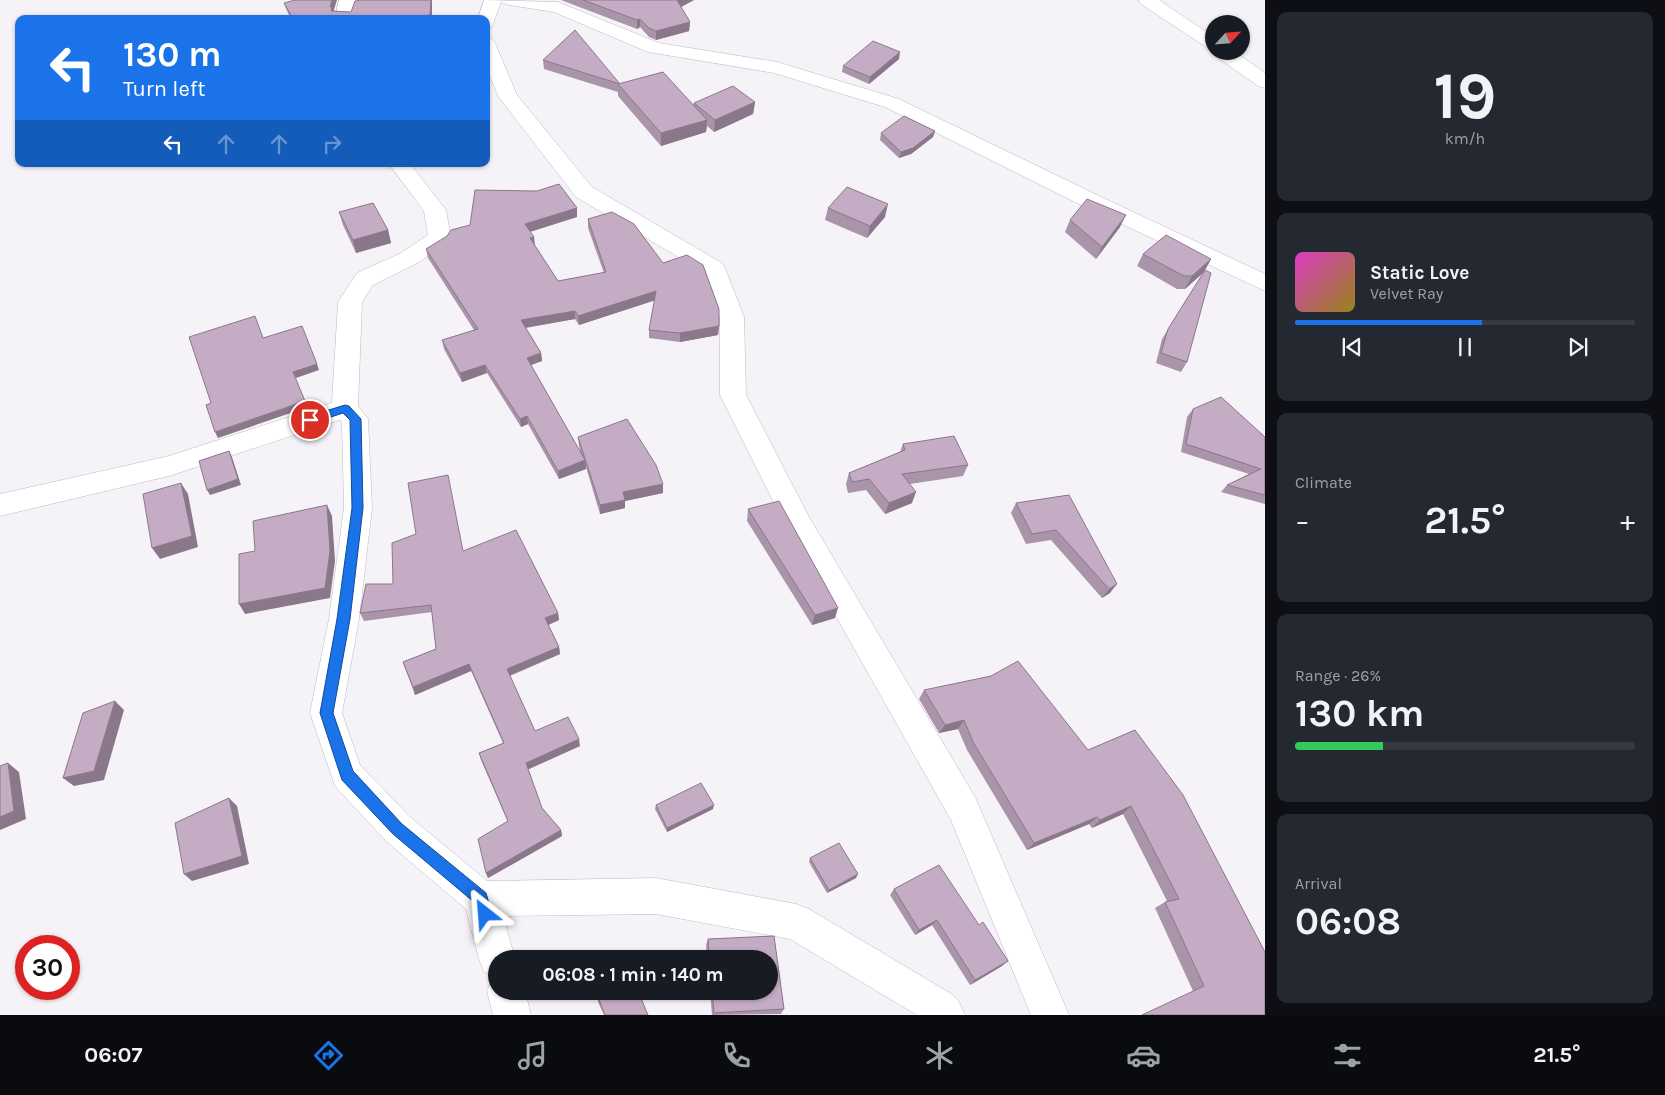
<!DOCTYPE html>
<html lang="en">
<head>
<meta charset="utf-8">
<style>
  :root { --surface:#171b24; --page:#242831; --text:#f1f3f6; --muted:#9ea1a6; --line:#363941; --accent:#1a73e8 }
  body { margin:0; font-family:Karla,sans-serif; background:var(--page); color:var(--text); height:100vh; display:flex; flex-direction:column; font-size:19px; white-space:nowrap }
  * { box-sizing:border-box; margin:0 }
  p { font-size:16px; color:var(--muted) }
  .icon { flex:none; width:28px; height:28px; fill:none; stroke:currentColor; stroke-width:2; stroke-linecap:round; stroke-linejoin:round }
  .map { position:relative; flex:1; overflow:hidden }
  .details { display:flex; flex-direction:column; gap:12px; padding:12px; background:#0d0f14; width:400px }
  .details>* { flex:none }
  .hud { position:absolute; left:15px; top:15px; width:475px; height:152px; border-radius:10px; box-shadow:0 1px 4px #0004; background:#1a73e8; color:#fff; overflow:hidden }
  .needle { width:32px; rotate:64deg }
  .tools { position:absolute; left:1205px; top:15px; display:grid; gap:10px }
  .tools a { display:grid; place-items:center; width:45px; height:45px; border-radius:50%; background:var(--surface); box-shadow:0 1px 4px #0004; font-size:25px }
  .speed { position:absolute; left:15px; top:935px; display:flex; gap:10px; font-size:25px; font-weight:700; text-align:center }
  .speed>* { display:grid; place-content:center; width:65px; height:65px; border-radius:50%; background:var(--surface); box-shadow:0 1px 4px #0004; line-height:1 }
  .speed .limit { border:8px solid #d22; background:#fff; color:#111 }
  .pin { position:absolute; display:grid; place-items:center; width:42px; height:42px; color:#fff; margin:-21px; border:2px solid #fff; border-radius:50%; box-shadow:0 1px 5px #0007 }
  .me { position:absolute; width:55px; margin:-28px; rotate:332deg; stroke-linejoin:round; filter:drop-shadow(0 0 4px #0008) }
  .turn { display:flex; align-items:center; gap:18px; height:105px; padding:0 25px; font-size:22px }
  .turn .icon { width:65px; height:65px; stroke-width:2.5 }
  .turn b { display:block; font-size:35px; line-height:42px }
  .lanes { display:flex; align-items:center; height:48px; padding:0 25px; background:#0003; justify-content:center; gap:25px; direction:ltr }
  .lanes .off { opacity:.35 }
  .big { font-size:38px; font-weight:700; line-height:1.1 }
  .details .widget { flex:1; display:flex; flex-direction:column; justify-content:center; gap:8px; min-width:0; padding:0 18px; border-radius:10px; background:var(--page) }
  .details .dial { align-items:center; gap:0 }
  .dial b { font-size:65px; line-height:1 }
  .song { display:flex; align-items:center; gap:15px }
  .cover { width:60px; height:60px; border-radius:8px; background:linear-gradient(135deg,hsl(310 70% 55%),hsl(50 70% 35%)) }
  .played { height:5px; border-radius:2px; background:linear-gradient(90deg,var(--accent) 55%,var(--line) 55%) }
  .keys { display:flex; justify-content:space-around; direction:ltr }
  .heat { display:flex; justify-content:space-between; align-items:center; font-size:28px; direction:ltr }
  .charge { height:8px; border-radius:4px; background:linear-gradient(90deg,#34c759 26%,var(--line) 0) }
  .trip { position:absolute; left:488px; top:950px; width:290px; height:50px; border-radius:25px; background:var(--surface); box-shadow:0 1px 4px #0004; font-weight:700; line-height:50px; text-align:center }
  .tab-bar { display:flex; height:80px; justify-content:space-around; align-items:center; background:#090b0e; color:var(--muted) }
  .tab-bar .icon { width:35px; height:35px }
  .tab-bar .current { color:var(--accent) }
  .tab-bar b { font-size:22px; color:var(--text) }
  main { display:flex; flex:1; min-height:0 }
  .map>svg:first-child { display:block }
</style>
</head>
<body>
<main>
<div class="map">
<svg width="1265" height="1015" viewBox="0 0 1265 1015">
  <rect width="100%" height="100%" fill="#f6f3f8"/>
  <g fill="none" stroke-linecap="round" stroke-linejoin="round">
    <defs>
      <g id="minor">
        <polygon points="339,0 357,0 353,19 335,19"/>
        <polygon points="484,0 558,2 659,43 777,62 899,99 1095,194 1265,274 1265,291 1079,204 885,107 774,73 648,52 554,12 509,5 501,2 492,27 486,28 486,19 478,19"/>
        <polygon points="486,38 492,39 495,43 517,95 592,187 722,263 725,268 744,317 746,395 809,517 975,797 1069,1015 1031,1015 951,820 789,533 720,395 720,317 704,272 576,197 498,96 486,66"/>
        <polygon points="389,164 410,164 446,210 451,238 448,243 417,263 373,285 362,302 358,406 368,419 372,508 359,619 342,713 360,765 410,817 487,881 656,878 796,904 809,909 953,995 959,1002 965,1015 917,1015 790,939 656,914 503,916 515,959 496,959 496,991 525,991 531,1015 493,1015 487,991 493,978 496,977 484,972 479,959 466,909 386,841 335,786 310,713 329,619 344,508 342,422 340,420 169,476 0,516 0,494 169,456 332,403 338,302 357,273 401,253 428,235 424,211"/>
      </g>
      <polygon id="secondary" points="1138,0 1159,0 1214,37 1214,51 1234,51 1265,73 1265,88 1258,86 1214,55 1212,51 1141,4"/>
    </defs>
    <use href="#minor" stroke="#bdbabf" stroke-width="1"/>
    <use href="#secondary" stroke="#bdbabf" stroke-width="1"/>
    <use href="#minor" fill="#fff" fill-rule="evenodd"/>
    <use href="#secondary" fill="#fff" fill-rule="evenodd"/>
  </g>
  <g fill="#a994a9">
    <polygon points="561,0 694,0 681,7 690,22 689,31 656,40 649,37 640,27 637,29"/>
    <polygon points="284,3 334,12 432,19 291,19 287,11"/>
    <polygon points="899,59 869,84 842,72 843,66"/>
    <polygon points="543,60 693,105 694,103 755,102 753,114 714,132 707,126 706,132 661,146 618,96 618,92 544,69"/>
    <polygon points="935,131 933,137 911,154 899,158 880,140 881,133"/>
    <polygon points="577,208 577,217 530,232 535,246 558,281 604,273 588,228 588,219 663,263 719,326 718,335 680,342 649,338 649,330 655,300 579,325 575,319 526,328 541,353 542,361 531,365 581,454 579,446 578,437 663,493 625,501 625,508 600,514 586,467 586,469 559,479 528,424 521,427 487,373 462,382 444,349 442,340 474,330 428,258 426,249 470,225"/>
    <polygon points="828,208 885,217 867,238 825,220"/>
    <polygon points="339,212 388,230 391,243 356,253 343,225"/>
    <polygon points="1070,220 1120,227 1096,259 1065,232"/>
    <polygon points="1143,254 1211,259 1204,271 1187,362 1181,372 1156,363 1162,339 1204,272 1185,289 1177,289 1137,266"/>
    <polygon points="1193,409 1265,437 1265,504 1221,492 1227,485 1249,474 1181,452 1187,417"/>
    <polygon points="903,444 968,465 963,476 910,484 912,503 885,514 866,490 848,493 846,484 849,473 900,452"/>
    <polygon points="1069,495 1110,593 1102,598 1051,540 1026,544 1011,513 1016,503"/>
    <polygon points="748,509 835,618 812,625 747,521"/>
    <polygon points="463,551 558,613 559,620 548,625 559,647 560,654 510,676 535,731 580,746 528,769 542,808 561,830 562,836 488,878 486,873 508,822 481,760 479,753 503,743 471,671 415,695 403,662 436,649 432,612 364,621 360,613 393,584"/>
    <polygon points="924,690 1088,750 1135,730 1265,1015 1193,991 1155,908 1165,902 1167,901 1123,814 1092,828 1089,824 1027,850 967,750 958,729 939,733 919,699"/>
    <polygon points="656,805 713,809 667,832 655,809"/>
    <polygon points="810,858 856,878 827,893 809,862"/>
    <polygon points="894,889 979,925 1002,966 970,985 932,925 915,935 890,895"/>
    <polygon points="774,936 784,1009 781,1014 712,1015 710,991 769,991 769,959 707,959 706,945 708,939"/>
    <polygon points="598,997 648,1015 604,1015 598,1002"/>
  </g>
  <g fill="#8a788a">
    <polygon points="332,0 337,0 333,13 334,16 330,7"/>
    <polygon points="431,0 432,0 432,19 413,19"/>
    <polygon points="677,0 694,0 677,9"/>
    <polygon points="640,19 640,27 637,29 637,20"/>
    <polygon points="690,22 689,31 656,40 656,31"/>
    <polygon points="900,52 899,59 869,84 870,77"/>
    <polygon points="755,102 753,114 714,132 715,120"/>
    <polygon points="707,120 706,132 661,146 661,133"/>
    <polygon points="935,131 933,137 911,154 899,158 901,152"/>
    <polygon points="888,204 885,217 867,238 870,226"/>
    <polygon points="577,208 577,217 526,233 525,224"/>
    <polygon points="1126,215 1120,227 1096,259 1102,247"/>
    <polygon points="388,230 391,243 356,253 353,240"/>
    <polygon points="534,237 535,246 530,238"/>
    <polygon points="1211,259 1204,272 1185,289 1192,276"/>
    <polygon points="656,291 656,300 579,325 578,316"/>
    <polygon points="575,311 575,319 522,328 521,320"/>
    <polygon points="719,326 718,335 680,342 680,333"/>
    <polygon points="541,353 542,361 528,366 527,358"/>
    <polygon points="317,364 319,370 296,378 293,372"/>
    <polygon points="485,365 487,373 462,382 460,373"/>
    <polygon points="305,401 308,407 218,438 215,432"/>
    <polygon points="527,416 528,424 521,427 520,419"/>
    <polygon points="229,451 232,457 241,485 210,495 207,490"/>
    <polygon points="585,460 586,469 559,479 558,471"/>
    <polygon points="181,483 188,494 198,547 160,559 152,548"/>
    <polygon points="663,484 663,493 625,501 625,508 600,514 600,505 623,492"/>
    <polygon points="916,492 912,503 885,514 889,503"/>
    <polygon points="327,505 332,516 335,561 330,598 245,614 239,604"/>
    <polygon points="1117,584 1110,593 1102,598 1109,589"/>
    <polygon points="838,608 835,618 812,625 815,615"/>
    <polygon points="558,613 559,620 546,626 545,618"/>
    <polygon points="559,647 560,654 508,676 507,669"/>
    <polygon points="469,664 471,671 415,695 413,687"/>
    <polygon points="115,701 124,710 104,780 74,786 63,778"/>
    <polygon points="964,720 958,729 939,733 945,725"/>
    <polygon points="579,739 580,746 527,770 526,763"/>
    <polygon points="8,763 19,772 26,819 0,830 0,817"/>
    <polygon points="229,798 237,806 249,864 192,881 184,874"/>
    <polygon points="714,805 713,809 667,832 667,828"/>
    <polygon points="1131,806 1123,814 1092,828 1100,820"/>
    <polygon points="1097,817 1089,824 1027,850 1034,843"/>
    <polygon points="561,830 562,836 488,878 486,873"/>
    <polygon points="858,874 856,878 827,893 829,890"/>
    <polygon points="937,920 932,925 915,935 919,930"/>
    <polygon points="1008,961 1002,966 970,985 975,980"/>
  </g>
  <g fill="#c5acc5" stroke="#8a788a">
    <polygon points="295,0 332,0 330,7 332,7 331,11 351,12 355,1 361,0 431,0 430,15 413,19 293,19 284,3"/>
    <polygon points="583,0 677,0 690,22 656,31 649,28 640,19 637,20"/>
    <polygon points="575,30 620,84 543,60"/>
    <polygon points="873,41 900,52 870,77 843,66"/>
    <polygon points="663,72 707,120 661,133 618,84"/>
    <polygon points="733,86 755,102 715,120 694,103"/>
    <polygon points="904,116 935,131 913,148 901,152 881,133"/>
    <polygon points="559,184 577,208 525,224 534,237 530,238 558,281 606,272 588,219 612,212 634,224 663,263 687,255 703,265 719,309 719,326 680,333 649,330 656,291 578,316 575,311 521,320 541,353 527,358 585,460 558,471 527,416 520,419 485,365 460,373 442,340 478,329 426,249 447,236 451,230 470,225 475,190 537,191"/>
    <polygon points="847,187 888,204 870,226 828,208"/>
    <polygon points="1087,199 1126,215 1102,247 1070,220"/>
    <polygon points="373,203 388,230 353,240 339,212"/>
    <polygon points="1166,235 1211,259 1192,276 1184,276 1143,254"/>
    <polygon points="1205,270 1211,273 1187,362 1161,353 1168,329"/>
    <polygon points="255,316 263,338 302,326 317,364 293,372 305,401 215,432 206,405 211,403 189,337"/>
    <polygon points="1221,397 1265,437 1265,495 1227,485 1261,469 1186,444 1193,409"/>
    <polygon points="627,419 656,465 663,484 623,492 625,500 600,505 578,437"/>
    <polygon points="954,436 968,465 902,474 916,492 889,503 869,479 852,482 849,473 905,450 903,444"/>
    <polygon points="229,451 238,479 207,490 199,461"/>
    <polygon points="448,475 463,551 516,530 558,613 545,618 559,647 507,669 535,731 568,717 579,739 526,763 542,808 561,830 486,873 478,839 508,821 479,753 504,743 469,664 413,687 403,662 436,649 431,605 360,613 366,584 393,584 392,543 416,534 408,483"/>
    <polygon points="181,483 192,536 152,548 143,494"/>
    <polygon points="1069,495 1117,584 1109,589 1056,530 1032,534 1016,503"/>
    <polygon points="779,501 838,608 815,615 748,509"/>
    <polygon points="327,505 330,551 325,588 239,604 239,554 255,551 253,521"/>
    <polygon points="1018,661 1088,750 1135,730 1183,795 1265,952 1265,1015 1142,1015 1204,986 1165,902 1179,899 1131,806 1100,820 1097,817 1034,843 973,742 964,720 945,725 924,690 991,676"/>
    <polygon points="115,701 94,771 63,778 83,713"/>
    <polygon points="8,763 14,811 0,817 0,766"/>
    <polygon points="701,783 714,805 667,828 656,805"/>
    <polygon points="229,798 242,856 184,874 175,823"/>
    <polygon points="839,843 858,874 829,890 810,858"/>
    <polygon points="939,865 979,925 983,922 1008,961 975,980 937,920 919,930 894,889"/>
    <polygon points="774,936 784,1009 714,1013 712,991 769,991 769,959 709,959 708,939"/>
    <polygon points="609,991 638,991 648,1015 605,1015 598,997"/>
  </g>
  <polygon fill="#1a73e8" stroke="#114b97" points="345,405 349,406 361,419 363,508 350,619 333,713 353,771 402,824 486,893 492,914 490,919 485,921 480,919 475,903 393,834 342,780 320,713 337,619 352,508 350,420 343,413 310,424 305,420 306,417"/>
</svg>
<div class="tools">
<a><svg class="needle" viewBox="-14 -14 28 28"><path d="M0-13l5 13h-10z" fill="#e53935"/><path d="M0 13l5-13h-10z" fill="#9ea1a6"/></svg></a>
</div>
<div class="speed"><div class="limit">30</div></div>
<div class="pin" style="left:310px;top:420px;background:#d93025"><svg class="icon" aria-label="arrive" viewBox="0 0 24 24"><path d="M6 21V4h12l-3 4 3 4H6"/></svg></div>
<svg class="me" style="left:485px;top:914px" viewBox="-20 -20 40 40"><path d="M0-17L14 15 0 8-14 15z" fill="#1a73e8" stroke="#fff" stroke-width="4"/></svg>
<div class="trip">06:08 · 1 min · 140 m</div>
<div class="hud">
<div class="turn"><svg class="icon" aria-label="left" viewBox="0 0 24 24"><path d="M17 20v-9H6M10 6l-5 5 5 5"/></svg><div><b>130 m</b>Turn left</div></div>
<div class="lanes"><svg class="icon" aria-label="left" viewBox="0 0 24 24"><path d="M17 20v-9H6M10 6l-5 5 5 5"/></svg><svg class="icon off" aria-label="ahead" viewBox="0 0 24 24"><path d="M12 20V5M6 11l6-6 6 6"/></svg><svg class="icon off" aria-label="ahead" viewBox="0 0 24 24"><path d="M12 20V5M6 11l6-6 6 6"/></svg><svg class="icon off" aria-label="right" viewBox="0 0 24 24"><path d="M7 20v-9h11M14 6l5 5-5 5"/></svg></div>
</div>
</div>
<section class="details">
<div class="widget dial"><b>19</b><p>km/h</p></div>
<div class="widget">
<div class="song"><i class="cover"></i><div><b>Static Love</b><p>Velvet Ray</p></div></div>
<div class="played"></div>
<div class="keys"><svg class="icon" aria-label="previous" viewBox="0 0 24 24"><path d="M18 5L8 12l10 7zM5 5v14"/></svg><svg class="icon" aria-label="pause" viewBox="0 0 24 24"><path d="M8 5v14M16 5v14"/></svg><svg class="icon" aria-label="next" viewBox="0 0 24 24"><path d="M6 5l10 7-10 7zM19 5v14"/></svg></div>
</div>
<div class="widget"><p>Climate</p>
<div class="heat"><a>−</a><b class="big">21.5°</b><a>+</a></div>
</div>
<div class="widget"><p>Range · 26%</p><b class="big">130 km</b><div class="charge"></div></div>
<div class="widget"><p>Arrival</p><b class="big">06:08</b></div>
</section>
</main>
<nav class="tab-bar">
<b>06:07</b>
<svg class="icon current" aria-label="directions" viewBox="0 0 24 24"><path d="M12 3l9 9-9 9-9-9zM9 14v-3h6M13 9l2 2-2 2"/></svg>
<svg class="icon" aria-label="music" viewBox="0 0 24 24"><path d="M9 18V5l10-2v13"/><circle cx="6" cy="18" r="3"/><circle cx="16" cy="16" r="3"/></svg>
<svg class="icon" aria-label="phone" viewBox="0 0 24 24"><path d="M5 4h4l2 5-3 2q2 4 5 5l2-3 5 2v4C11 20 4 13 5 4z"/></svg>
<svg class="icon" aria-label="climate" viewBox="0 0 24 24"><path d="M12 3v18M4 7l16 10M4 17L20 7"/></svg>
<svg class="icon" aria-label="car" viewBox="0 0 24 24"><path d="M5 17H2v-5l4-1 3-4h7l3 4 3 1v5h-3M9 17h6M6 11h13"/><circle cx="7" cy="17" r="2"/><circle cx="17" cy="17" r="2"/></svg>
<svg class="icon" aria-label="filters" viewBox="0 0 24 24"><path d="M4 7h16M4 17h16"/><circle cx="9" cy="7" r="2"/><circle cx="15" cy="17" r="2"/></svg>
<b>21.5°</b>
</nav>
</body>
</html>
